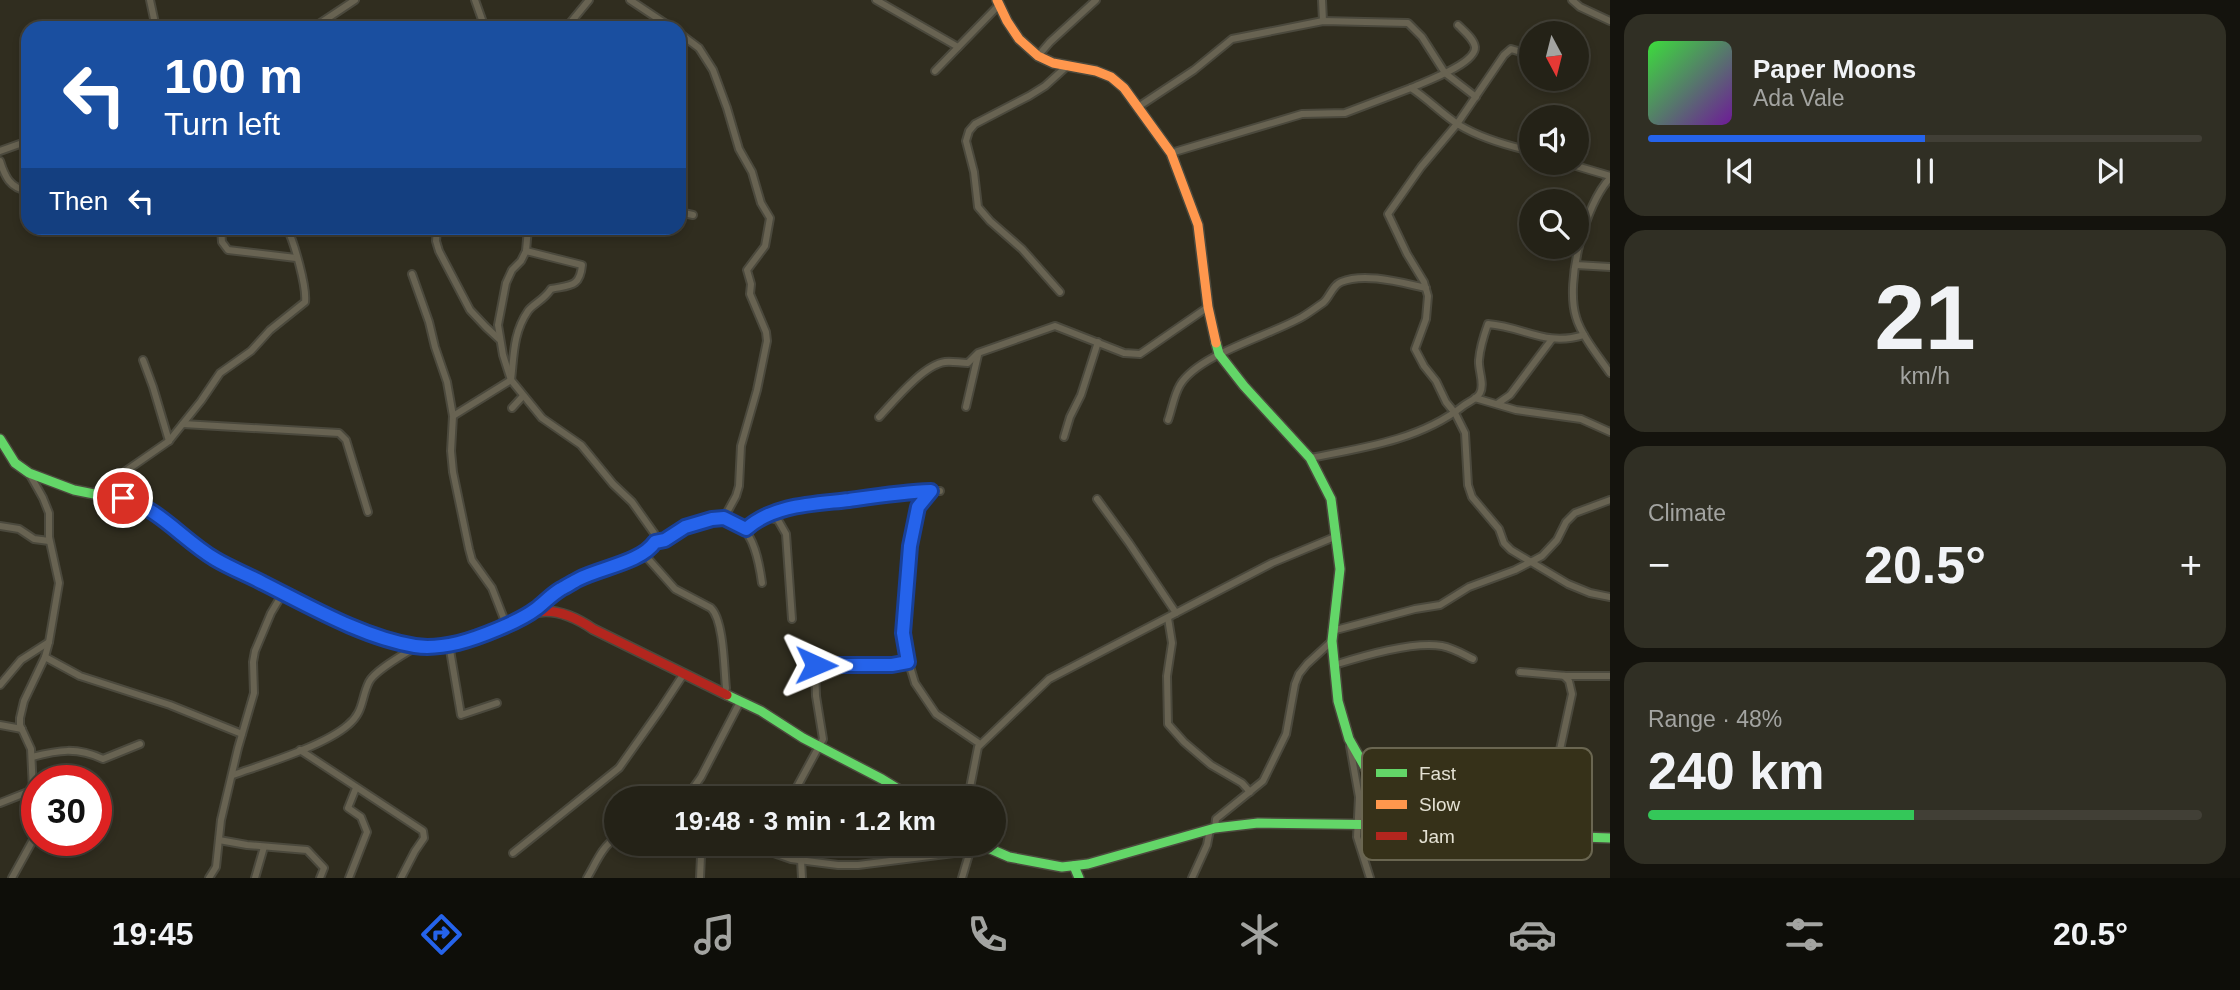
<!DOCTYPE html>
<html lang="en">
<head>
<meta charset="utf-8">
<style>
  :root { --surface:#242217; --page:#302f24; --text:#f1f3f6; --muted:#a3a4a1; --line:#413f36; --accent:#2563eb }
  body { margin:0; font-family:Arial,sans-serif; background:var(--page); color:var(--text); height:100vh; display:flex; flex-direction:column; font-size:26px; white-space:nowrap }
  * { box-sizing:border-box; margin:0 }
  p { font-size:23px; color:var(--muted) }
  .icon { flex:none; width:38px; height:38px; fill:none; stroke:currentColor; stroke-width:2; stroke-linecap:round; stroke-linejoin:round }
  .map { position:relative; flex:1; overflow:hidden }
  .drawer { display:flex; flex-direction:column; gap:14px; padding:14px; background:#14130d; width:630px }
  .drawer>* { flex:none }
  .top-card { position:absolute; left:21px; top:21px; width:665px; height:214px; border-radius:21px; box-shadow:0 4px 10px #0003,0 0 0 2px var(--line); background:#1a4fa0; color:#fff; overflow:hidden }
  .needle { width:46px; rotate:173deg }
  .controls { position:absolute; left:1519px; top:21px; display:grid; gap:14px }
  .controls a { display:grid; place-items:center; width:70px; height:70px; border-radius:50%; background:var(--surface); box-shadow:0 4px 10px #0003,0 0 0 2px var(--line); font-size:35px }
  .speed { position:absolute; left:21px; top:765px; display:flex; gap:14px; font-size:35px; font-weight:700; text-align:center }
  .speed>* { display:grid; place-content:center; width:91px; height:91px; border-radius:50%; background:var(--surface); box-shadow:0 4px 10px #0003,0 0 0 2px var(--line); line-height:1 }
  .speed .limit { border:10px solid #d22; background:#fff; color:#111 }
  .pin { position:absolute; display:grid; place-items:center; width:60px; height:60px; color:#fff; margin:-30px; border:4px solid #fff; border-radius:50%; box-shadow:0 2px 7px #0007 }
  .me { position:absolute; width:77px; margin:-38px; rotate:91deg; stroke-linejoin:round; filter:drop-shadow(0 0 5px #0008) }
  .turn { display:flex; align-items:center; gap:24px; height:147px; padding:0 28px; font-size:32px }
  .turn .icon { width:91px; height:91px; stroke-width:2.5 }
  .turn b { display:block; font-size:49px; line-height:60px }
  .then { display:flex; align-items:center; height:66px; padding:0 28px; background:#0003; gap:14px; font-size:26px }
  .big { font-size:52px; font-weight:800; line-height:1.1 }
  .drawer .widget { flex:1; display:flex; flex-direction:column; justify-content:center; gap:10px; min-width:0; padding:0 24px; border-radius:21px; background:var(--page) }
  .drawer .dial { align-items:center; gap:0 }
  .dial b { font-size:91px; line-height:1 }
  .song { display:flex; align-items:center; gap:21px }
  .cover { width:84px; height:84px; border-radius:10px; background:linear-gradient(135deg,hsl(120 70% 55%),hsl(280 70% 35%)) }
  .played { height:7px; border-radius:4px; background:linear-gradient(90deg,var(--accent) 50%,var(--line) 50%) }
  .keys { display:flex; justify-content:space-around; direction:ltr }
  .heat { display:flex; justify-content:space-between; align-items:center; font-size:38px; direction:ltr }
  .charge { height:10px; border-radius:5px; background:linear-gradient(90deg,#34c759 48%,var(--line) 0) }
  .trip { position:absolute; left:604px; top:786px; width:402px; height:70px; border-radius:35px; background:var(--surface); box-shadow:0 4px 10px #0003,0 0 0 2px var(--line); font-weight:800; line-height:70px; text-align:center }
  .tabs { display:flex; height:112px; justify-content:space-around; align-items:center; background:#0e0e09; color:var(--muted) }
  .tabs .icon { width:49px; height:49px }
  .tabs .selected { color:var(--accent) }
  .tabs b { font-size:32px; color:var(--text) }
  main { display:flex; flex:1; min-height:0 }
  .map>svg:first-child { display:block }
</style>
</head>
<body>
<main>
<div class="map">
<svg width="1610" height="878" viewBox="0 0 1610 878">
  <rect width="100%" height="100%" fill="#302d1f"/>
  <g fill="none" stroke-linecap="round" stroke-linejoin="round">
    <defs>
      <g id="street">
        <polyline points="150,0 156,28"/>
        <polyline points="475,0 485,28"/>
        <polyline points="630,0 672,28"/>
        <polyline points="876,0 958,47"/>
        <polyline points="1322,0 1323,21"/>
        <polyline points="1572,0 1580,7 1610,21"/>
        <polyline points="313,28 355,0"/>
        <polyline points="566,28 589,0"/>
        <polyline points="679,33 699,48 713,70 727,108 739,149 752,172 761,203 770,218 765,246 747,270 751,284 750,294 766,332 767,341 757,390 741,446 739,486 736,496 724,518"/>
        <polyline points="1531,55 1511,49 1504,55 1457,124 1421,167 1388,214 1407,254 1424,282 1428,296 1426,319 1415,349 1424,366 1436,381 1446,402 1455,413 1465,433 1468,485 1472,497 1499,529 1504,543 1511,550 1568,584 1590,593 1610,597"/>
        <polyline points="1038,56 1050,42 1096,0"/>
        <polyline points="935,71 999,5"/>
        <path d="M1411 88C1424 82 1476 64 1475 47 1474 39 1464 31 1458 25"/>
        <polyline points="1138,107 1194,70 1232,39 1323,21 1408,23 1422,37 1445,73 1476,97"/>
        <polyline points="679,124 681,122"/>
        <polyline points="0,151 28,141"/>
        <path d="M1171 153 1302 114 1345 113 1411 88C1428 99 1443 115 1459 125 1479 137 1509 146 1531 151"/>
        <path d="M0 161C5 177 10 188 28 191"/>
        <polyline points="1566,163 1610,176"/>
        <path d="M1610 178C1585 204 1565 282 1576 317 1581 335 1599 357 1610 373"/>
        <polyline points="679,212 693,215"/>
        <polyline points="221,228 222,242 228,250 296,258"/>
        <polyline points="437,228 436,241 439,251 470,310 486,327 499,339"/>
        <polyline points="528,228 526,251 521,261 512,270 506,283 498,325 503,355 511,380 542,418 581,445 613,484 632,502 654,533 655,542 648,550 580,578 555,593 534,610"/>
        <polyline points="1576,265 1610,267"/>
        <polyline points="412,274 429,322 435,347 447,382 453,416 451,451 453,472 469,549 472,560 492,588 506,624"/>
        <polyline points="1060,292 1022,249 990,221 978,207 974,172 966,141 969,131 975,124 1029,96 1045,86 1066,67"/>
        <polyline points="143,360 153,387 169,441"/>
        <polyline points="1475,398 1516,410 1581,419 1610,432"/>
        <polyline points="1497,404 1510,395 1552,339"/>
        <polyline points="966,407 978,355"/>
        <polyline points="512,408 523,396"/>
        <path d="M453 416 511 380C514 355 513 333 528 311 533 304 544 300 551 289 569 285 580 288 582 265L526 251"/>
        <path d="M879 417C894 401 923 365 945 362 952 361 960 363 968 363L978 353 1055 326 1124 353 1140 354 1208 307"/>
        <path d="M1168 420C1172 409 1174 395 1180 385 1199 354 1269 336 1302 317 1309 313 1317 307 1324 302 1330 296 1333 285 1341 282 1365 272 1402 283 1426 288"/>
        <polyline points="183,424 339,433 346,440 368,512"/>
        <polyline points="1064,437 1070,417 1081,395 1098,342"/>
        <path d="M1310 458C1362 448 1420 440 1463 406 1468 402 1477 399 1480 393 1485 384 1478 370 1479 360 1480 348 1484 335 1488 324 1525 327 1545 347 1584 335"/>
        <polyline points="931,491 918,507 910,546 903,633 905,650 915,683 936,714 980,744"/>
        <path d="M94 493 169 441 201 401 220 373 251 351 270 330 305 302C307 287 294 242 287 228"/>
        <polyline points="1097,499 1129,543 1176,613"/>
        <polyline points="768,517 778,520 786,534 792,619"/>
        <polyline points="0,526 19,529 34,539 49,541"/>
        <path d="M746 529C774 505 814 504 848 500 879 496 909 492 940 491"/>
        <path d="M655 542C667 540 673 531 684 527 741 503 755 532 762 583"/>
        <path d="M643 553 675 589 711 608C724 621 724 669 726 688L724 694"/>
        <polyline points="1168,618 1172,643 1167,676 1168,724 1184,742 1211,765 1242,783 1250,792"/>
        <polyline points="1332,631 1415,609 1440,605 1469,587 1515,570 1542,556 1557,540 1566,522 1575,513 1610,500"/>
        <polyline points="449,644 461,715 497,703"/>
        <polyline points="45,657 80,676 170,705 242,734"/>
        <path d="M1334 665C1363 656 1413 641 1442 646 1453 648 1463 654 1473 659"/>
        <polyline points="1520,672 1566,676 1610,676"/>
        <polyline points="0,685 21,660 49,642"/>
        <polyline points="0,725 22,729"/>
        <polyline points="1350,746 1359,797 1357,837 1370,878"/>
        <polyline points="300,750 423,831 424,838 415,851 401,878"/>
        <path d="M32 757C59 750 77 747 103 759L140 744"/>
        <path d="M233 775C264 764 324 746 348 725 364 712 361 698 369 682 375 670 405 654 417 646"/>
        <polyline points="686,798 701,777 740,702"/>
        <polyline points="791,798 823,739 816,696 815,665 892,665 908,662"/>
        <polyline points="968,798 978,747 1049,679 1272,563 1337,536"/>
        <polyline points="0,803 33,790 31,749 20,725 20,718 24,701 45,657 49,642 59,583 49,537 49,513 43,498 29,473"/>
        <polyline points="1215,828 1216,819 1263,781 1286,734 1295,684 1299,674 1307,664 1332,641"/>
        <polyline points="1556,836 1561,781 1558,759 1572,694 1569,681 1564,676"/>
        <polyline points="219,840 247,845 307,850 324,868 320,878"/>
        <polyline points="697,844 701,856 700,878"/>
        <polyline points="748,844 791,859 838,865 858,865 970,851"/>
        <polyline points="513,853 619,768 660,710 683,675"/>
        <polyline points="801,860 802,878"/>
        <polyline points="12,878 33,840 34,830 33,790"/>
        <polyline points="209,878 216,867 221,820 238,748 254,693 253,662 255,651 271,613 283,593"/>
        <polyline points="255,878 264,847"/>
        <polyline points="349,878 367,832 361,817 348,808 356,788"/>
        <path d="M587 878C595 865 602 846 616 838"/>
        <polyline points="962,878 972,844"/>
        <polyline points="1192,878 1207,845 1210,829"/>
      </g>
      <g id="fast">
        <polyline points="1216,343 1219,354 1244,386 1310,458 1331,499 1340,569 1332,641 1338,701 1349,739 1366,769 1387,796 1397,825"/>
        <polyline points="0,439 15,463 29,473 74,490 139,503 216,560 344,622 382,637 412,645 428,647 470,639"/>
        <polyline points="727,695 761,711 803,738 882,779 913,798"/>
        <polyline points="979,844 1009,857 1062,867 1088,864 1215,828 1258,823 1397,825 1491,834 1610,838"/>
        <polyline points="1074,866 1079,878"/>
      </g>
      <polyline id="slow" points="997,0 1007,21 1019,39 1038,56 1053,63 1096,71 1111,77 1124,88 1171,153 1198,225 1208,307 1216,343"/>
      <path id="jam" d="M470 639C521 620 540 593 593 629L727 695"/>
    </defs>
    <use href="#street" stroke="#4b493d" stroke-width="10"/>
    <use href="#fast" stroke="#4b493d" stroke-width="12"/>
    <use href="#slow" stroke="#4b493d" stroke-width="12"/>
    <use href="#jam" stroke="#4b493d" stroke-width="12"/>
    <use href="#street" stroke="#686352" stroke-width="6"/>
    <use href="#fast" stroke="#63d668" stroke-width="9"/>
    <use href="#slow" stroke="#ff974d" stroke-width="9"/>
    <use href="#jam" stroke="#b3261e" stroke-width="9"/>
  </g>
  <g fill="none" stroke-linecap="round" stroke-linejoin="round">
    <defs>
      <path id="route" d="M123 498C160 509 183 540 215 559 230 568 248 575 263 583 309 606 364 638 415 646 428 648 445 646 458 643 478 638 519 622 536 609 544 603 551 595 561 589 567 586 573 582 579 579 600 568 642 562 655 542L665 540 685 527 712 519 724 518 746 529C774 504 815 504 849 500 877 496 903 492 931 491L918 507 910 546 903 633 908 662 892 665H816"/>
    </defs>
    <use href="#route" stroke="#184099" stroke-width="18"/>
    <use href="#route" stroke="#2563eb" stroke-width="12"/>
  </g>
  <rect x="1362" y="748" width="230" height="112" rx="10" fill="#363119" stroke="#6a6651" stroke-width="2"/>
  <rect x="1376" y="769" width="31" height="8" fill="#63d668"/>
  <rect x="1376" y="800" width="31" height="9" fill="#ff974d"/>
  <rect x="1376" y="832" width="31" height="8" fill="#b3261e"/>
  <g font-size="19" fill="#e4e1d3">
    <text x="1419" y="780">Fast</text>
    <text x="1419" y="811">Slow</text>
    <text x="1419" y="843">Jam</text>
  </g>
</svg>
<div class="controls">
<a><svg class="needle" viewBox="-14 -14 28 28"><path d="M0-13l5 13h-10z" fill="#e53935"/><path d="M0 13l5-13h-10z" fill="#a3a4a1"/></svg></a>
<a><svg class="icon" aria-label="sound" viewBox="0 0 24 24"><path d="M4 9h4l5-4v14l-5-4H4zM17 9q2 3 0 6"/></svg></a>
<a><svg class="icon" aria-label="search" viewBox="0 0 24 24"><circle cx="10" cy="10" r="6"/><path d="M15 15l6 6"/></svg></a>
</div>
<div class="speed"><div class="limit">30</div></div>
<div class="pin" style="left:123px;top:498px;background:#d93025"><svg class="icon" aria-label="arrive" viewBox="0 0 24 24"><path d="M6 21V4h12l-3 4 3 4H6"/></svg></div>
<svg class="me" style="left:816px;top:665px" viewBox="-20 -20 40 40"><path d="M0-17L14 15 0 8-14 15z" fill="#2563eb" stroke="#fff" stroke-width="4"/></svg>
<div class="trip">19:48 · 3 min · 1.2 km</div>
<div class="top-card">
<div class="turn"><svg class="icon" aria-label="left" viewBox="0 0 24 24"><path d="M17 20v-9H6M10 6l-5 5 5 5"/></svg><div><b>100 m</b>Turn left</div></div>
<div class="then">Then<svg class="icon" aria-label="left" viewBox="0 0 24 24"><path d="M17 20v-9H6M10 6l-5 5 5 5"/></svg></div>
</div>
</div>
<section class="drawer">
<div class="widget">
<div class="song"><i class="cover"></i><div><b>Paper Moons</b><p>Ada Vale</p></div></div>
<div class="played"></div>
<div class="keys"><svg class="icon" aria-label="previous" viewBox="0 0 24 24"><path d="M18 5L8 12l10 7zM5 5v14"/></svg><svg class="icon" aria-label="pause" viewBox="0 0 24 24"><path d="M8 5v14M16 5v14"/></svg><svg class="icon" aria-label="next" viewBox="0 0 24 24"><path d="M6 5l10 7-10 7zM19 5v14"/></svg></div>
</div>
<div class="widget dial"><b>21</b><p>km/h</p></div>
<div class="widget"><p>Climate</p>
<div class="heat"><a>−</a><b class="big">20.5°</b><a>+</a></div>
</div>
<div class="widget"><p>Range · 48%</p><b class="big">240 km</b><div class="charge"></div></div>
</section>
</main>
<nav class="tabs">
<b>19:45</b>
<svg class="icon selected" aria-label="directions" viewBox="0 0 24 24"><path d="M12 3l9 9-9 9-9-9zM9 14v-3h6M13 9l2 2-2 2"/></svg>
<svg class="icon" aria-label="music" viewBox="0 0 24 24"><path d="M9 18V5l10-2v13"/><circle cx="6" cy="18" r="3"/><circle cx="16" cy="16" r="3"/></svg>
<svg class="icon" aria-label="phone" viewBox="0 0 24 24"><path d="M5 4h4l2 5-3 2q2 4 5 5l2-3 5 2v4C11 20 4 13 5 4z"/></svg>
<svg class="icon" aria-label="climate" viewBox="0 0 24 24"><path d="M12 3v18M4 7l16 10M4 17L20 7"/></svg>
<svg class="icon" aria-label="car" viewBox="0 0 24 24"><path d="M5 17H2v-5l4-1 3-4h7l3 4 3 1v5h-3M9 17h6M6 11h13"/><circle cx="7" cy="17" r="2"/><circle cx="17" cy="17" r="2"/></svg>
<svg class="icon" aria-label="filters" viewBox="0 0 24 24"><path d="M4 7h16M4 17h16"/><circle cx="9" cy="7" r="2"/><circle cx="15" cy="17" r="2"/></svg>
<b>20.5°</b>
</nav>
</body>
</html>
